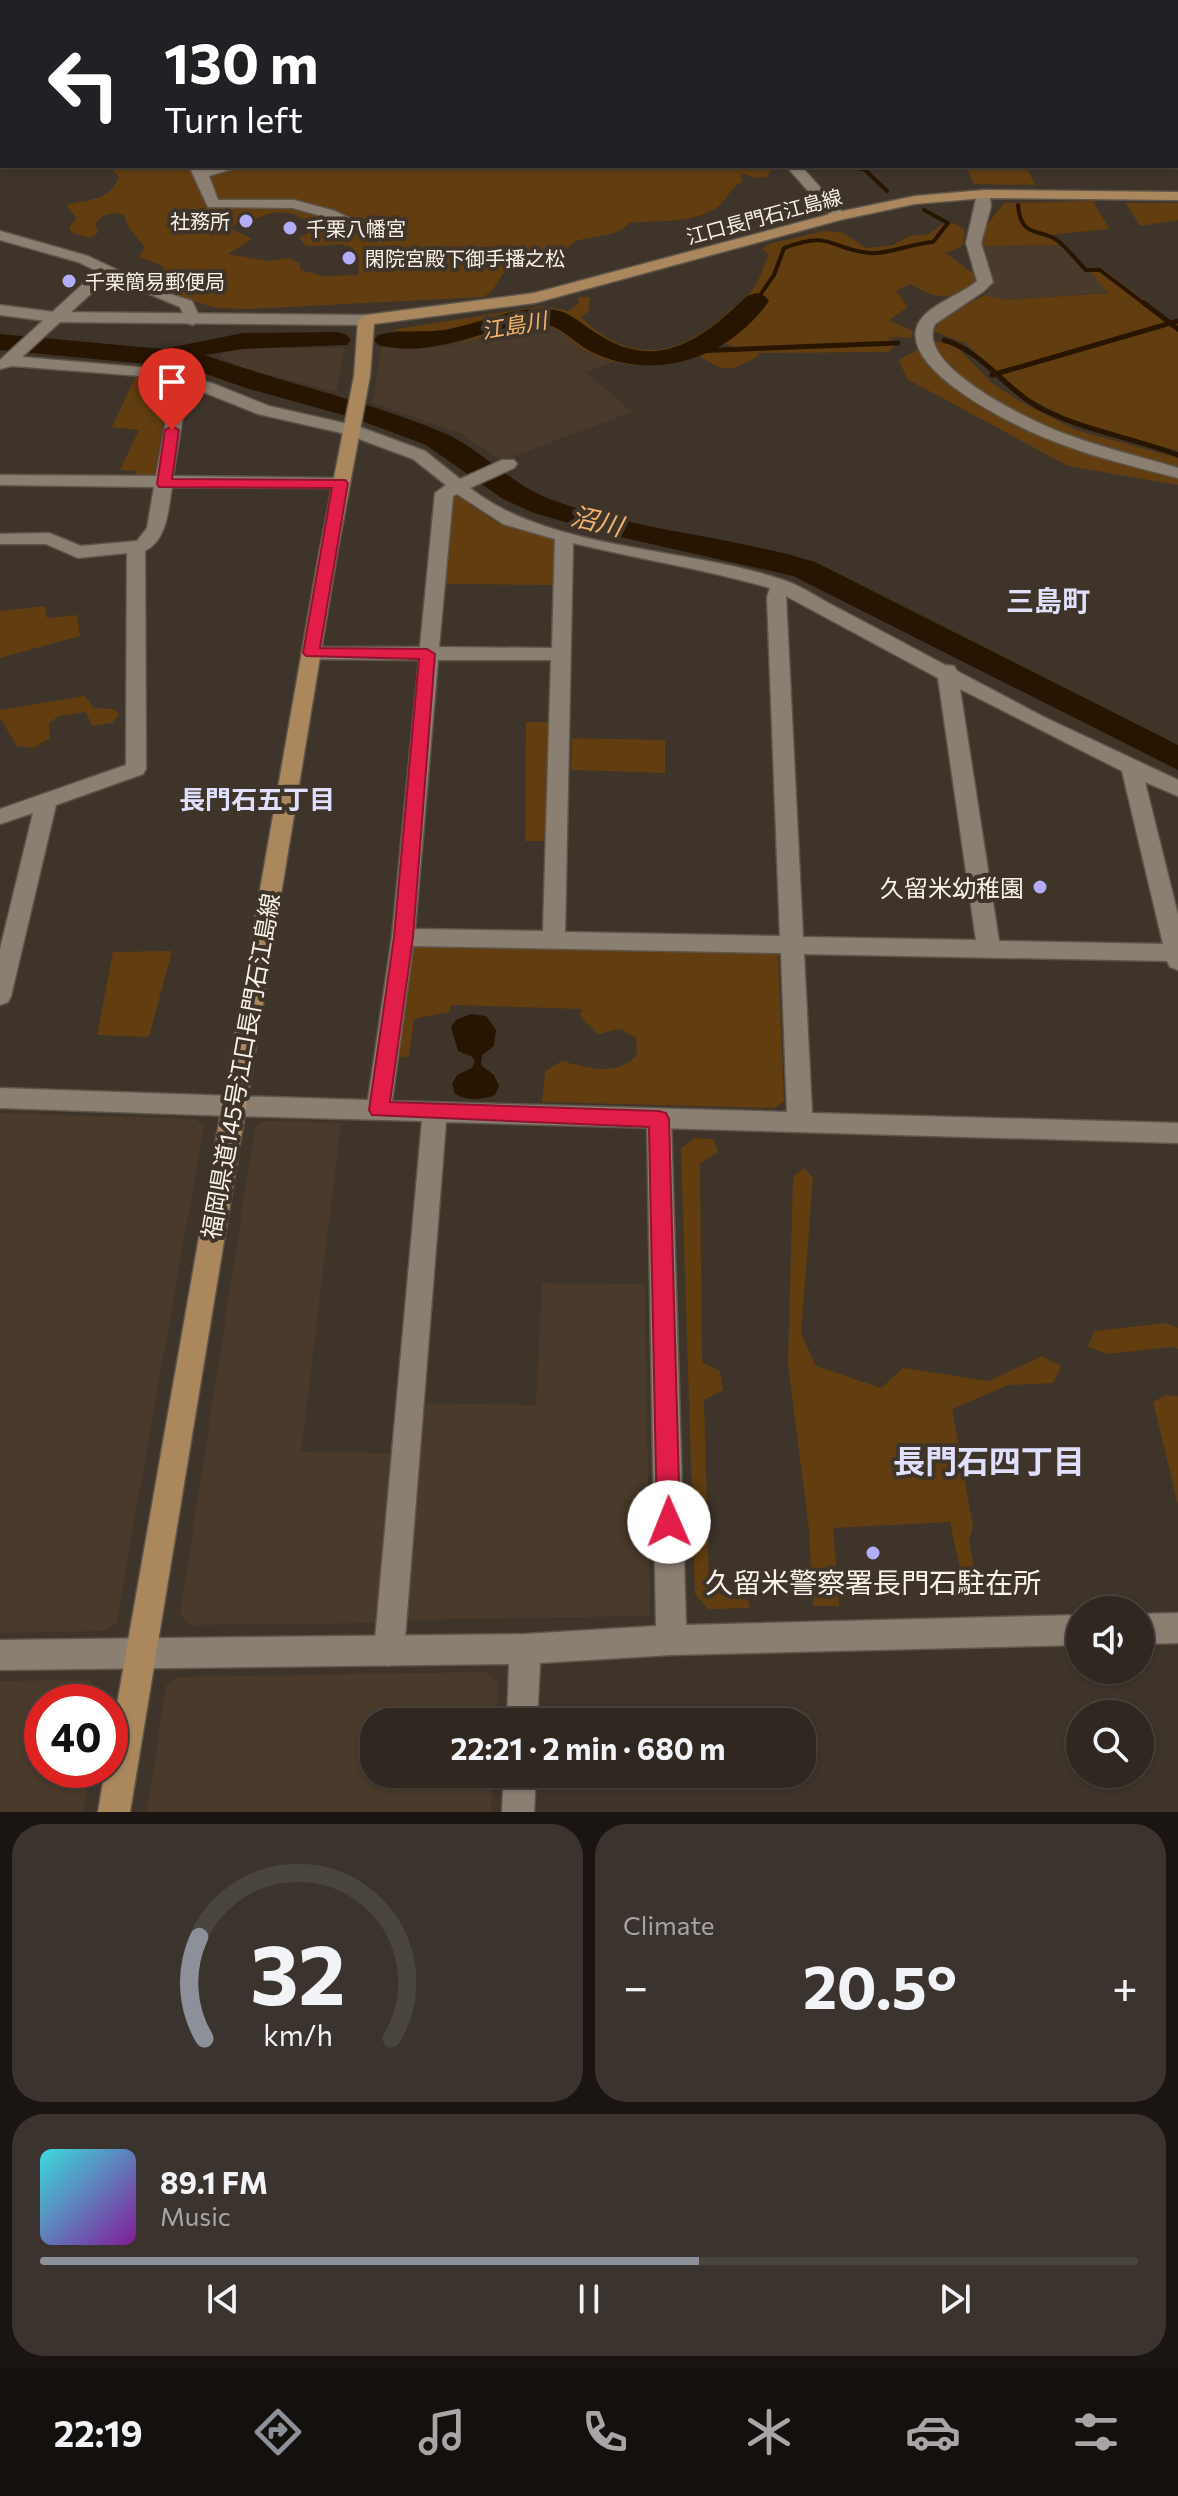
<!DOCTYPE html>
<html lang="en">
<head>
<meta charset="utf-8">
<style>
  :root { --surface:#2f2720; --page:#3b332d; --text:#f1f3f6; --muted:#a7a5a5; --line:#4a443e; --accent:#8c9099 }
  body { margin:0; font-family:Commissioner,"Noto Sans JP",sans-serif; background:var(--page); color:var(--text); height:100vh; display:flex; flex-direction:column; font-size:30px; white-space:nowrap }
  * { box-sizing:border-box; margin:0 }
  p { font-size:26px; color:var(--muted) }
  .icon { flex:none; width:44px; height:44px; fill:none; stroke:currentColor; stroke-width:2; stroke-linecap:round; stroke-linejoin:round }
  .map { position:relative; height:1812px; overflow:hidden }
  .side { display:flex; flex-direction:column; gap:12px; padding:12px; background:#1a1512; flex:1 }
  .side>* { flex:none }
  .banner { position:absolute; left:0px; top:0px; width:1178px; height:168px; box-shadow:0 2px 6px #0004,0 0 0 2px var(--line); background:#202124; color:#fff; overflow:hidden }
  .tools { position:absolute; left:1066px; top:1596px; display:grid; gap:16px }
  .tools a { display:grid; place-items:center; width:88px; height:88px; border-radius:50%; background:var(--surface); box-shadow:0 2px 6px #0004,0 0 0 2px var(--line); font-size:40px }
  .speed { position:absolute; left:24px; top:1684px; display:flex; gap:16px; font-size:40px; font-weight:700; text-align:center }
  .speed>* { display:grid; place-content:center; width:104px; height:104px; border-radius:50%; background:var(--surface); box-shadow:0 2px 6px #0004,0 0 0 2px var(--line); line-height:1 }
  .speed .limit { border:12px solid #d22; background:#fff; color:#111 }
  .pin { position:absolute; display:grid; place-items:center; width:68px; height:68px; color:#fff; margin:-82px -34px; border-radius:50% 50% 50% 0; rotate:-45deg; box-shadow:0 0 8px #0007 }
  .pin .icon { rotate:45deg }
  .me { position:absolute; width:88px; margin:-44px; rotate:359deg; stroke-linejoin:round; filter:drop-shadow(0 0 6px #0008) }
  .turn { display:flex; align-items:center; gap:28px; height:168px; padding:0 32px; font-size:36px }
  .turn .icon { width:104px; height:104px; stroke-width:2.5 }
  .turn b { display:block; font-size:56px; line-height:68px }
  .big { font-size:60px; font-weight:700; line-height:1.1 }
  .side .tile { flex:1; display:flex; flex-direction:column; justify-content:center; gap:12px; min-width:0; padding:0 28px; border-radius:32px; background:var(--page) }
  .side .dial { align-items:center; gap:0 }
  .dial svg { height:208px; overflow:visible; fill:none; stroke:var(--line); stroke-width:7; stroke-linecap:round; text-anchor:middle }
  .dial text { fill:var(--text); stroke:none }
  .song { display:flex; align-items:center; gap:24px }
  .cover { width:96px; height:96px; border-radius:12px; background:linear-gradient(135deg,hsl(180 70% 55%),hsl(290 70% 35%)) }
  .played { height:8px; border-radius:4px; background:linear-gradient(90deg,var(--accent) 60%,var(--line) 60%) }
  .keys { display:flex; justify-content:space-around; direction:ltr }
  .heat { display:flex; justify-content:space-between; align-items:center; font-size:44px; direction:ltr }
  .side .tiles { flex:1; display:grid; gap:12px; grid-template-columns:1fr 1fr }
  .tile:last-child { grid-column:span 2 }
  .trip { position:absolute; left:360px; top:1708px; width:456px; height:80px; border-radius:32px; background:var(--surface); box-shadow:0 2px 6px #0004,0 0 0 2px var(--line); font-weight:700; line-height:80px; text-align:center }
  .tab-bar { display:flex; height:128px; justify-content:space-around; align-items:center; background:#13100d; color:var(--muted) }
  .tab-bar .icon { width:56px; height:56px }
  .tab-bar .on { color:var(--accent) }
  .tab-bar b { font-size:36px; color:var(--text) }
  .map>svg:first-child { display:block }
</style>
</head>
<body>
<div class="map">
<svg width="1178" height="1812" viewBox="0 0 1178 1812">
  <rect width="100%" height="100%" fill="#3f342a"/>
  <g fill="#4a3a2b">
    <polygon points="1064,245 1110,292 1006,300 985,295 994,281 981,246"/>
    <polygon points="540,323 554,326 586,352 613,362 586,372 632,412 501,461 462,434 373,403 381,347 448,346"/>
    <polygon points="245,348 345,348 336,392 242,368 221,357 224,351"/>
    <polygon points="0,1113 195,1119 204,1126 116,1624 103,1631 0,1633"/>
    <polygon points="265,1121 341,1123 301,1452 393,1453 377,1623 189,1625 180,1614 255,1127"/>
    <polygon points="542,1283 645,1284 650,1616 403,1620 420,1403 536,1405"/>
    <polygon points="485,1672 498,1683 496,1722 374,1722 374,1774 493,1774 491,1812 147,1812 166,1686 177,1677"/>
    <polygon points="89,1680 104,1696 103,1702 42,1702 42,1770 91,1770 83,1812 0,1812 0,1681"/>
  </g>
  <g fill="#613d10" fill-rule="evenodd">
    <path d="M86 166H772L773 167 767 177 755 178 741 173 742 182C730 187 727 201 716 208 693 224 656 220 629 223 617 238 593 235 577 241 573 242 570 246 566 248 548 257 523 258 507 270 496 279 498 290 483 297L250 309 217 308 171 295 169 288 152 280 162 272 163 266 139 257 145 247 129 228 124 215C111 211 103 214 95 224L98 233 90 238 72 233 69 227 77 218 67 207 69 204C92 199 111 200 119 176L112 170ZM275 212 294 214 317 228 299 238 306 246C327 249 365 230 358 275L323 276 301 270 299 263 289 258 269 261 228 254 252 239 228 227Z"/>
    <polygon points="966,166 1032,166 1027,169 1035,185 974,184"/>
    <polygon points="1093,201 1109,229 1050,235 1064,245 981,246 986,226 1004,203"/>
    <polygon points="1126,203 1178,203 1178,220 1140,226"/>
    <path d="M954 223 965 230 962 246 946 253 975 275 974 286C948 301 937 299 910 284L896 291 908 307 889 320 913 331 912 338 888 337 898 343 888 352 757 353 760 355C732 370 727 375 700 356 662 365 625 372 588 352 570 343 561 327 540 323L448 346C476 338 522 317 549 320 569 323 579 342 596 349 641 370 688 354 735 348L726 343 721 330C709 336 696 345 682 349 653 357 613 355 589 335 577 324 572 315 554 313 500 306 447 342 392 330L544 306 569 311 579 303 578 297H590L589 311 581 317C630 365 677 358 726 314 735 306 747 298 753 289 760 279 764 265 769 255L762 249 769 244 824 231 842 232 866 248 893 245 910 236 929 234 942 224Z"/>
    <polygon points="1102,268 1171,321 1178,319 1178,451 1076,422 1026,397 965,343 933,331 945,316 985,295 1006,300 1109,293 1087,269"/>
    <polygon points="933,341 955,345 992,383 1021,402 1076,430 1178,458 1178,485 1068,466 907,379 899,360"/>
    <polygon points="136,375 170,383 154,478 136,480 137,471 120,470 139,430 112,427"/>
    <polygon points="454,494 496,522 553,538 556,543 554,585 442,584 450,496"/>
    <polygon points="45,606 47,618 77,615 80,636 0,658 0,611"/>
    <polygon points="85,696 93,708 113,709 120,714 112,723 92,726 86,712 59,716 49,723 50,738 33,748 17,746 0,718 0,710"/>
    <polygon points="526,722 549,722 546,841 525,841"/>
    <polygon points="572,738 665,740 665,773 571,770"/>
    <path d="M412 945 778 952 784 1101 775 1108 542 1102 545 1071 562 1061C587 1068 617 1077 637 1055L636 1038 620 1029 598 1034 580 1016 582 1009 451 1005 449 1012 414 1019 409 1056 396 1058Z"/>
    <polygon points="172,951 149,1037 97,1035 113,952"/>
    <polygon points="695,1138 713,1139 718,1152 700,1164 702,1362 720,1371 723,1390 704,1400 709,1588 726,1597 748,1600 750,1608 708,1609 695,1594 681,1148"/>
    <polygon points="804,1168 813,1178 801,1333 816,1366 881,1388 903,1368 989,1381 1042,1356 1061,1366 1053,1383 1008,1385 952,1409 973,1526 969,1542 979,1592 966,1597 950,1522 833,1528 839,1606 813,1606 809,1529 788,1365 793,1177"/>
    <polygon points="1165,1323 1178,1328 1178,1349 1171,1347 1108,1354 1088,1347 1094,1331"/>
    <polygon points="1166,1395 1178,1396 1178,1505 1153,1402"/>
  </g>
  <path fill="#281501" d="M471 1014 486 1016 496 1030 494 1046 482 1055 481 1065 494 1075 499 1086 495 1095C481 1100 468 1101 455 1094L452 1084 457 1075 472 1068 475 1061 471 1056 458 1051 451 1027 456 1020Z"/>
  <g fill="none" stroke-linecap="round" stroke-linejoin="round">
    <g stroke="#281501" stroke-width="4">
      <polyline points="841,166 864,169 887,191"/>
      <path d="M1018 205C1021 240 1040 227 1058 241 1068 249 1077 261 1086 270H1100L1146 305"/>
      <path d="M756 301 774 275 784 248C834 229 829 250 870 253 885 255 914 243 933 242L948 223 924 210"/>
    </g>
    <g stroke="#281501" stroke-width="5">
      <polyline points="1144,303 1178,329"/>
      <path d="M944 340C983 351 1007 392 1044 410 1086 431 1134 438 1178 455"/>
      <polyline points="693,351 898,343"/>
      <polyline points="992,375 1178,321"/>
    </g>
    <g fill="#281501" fill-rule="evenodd">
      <path d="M756 293 765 296 769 301C729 358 655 383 592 352 574 344 560 323 539 324 485 325 435 360 378 345L374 340 378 335C400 329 423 333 445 330 479 324 513 306 548 309 569 310 580 323 596 333 658 374 702 339 747 296Z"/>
      <path d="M338 332 347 335 351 340 347 345 243 349 205 355C283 383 365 400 442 432 481 448 511 486 555 501 639 531 730 536 815 562L1178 745V770L793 576 607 534 534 513 503 499 426 445 354 418 246 388 189 368 0 350V334L163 349 243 333Z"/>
    </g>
    <defs>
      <g id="minor">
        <polygon points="377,0 396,0 376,2"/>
        <polygon points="659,0 673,0 658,2"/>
        <polygon points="769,0 786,0 787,2 770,2"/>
        <polygon points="880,0 894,0 879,2"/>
        <polygon points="943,0 960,0 942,2"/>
        <polygon points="1027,0 1050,0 1051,2 1028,2"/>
        <polygon points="1176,34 1178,35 1178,43 1176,42"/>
        <rect x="1176" y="62" width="2" height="8"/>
        <polygon points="1176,107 1178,107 1176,116"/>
        <polygon points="0,108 2,108 0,117"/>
        <polygon points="189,166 242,166 209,176 218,200 294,200 335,211 389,237 382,241 377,240 325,217 293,208 208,207"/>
        <path d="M984 190 989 191 991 206 981 243 993 282 984 291 935 324C914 366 1030 420 1060 432 1098 447 1139 456 1178 468V478C1135 467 1090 456 1048 439 1015 426 908 374 916 330 921 306 961 296 977 281L966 243 977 194Z"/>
        <path d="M0 231 88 256 164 292 192 301 201 320 193 325 187 323 180 307 109 277 22 357 161 369 214 384 269 406 357 426 425 451 460 479 502 460H514L517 464 514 468 470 488C549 551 688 547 783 580 802 586 820 599 838 608 874 627 910 646 945 665L954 666 957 671 1044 717 1178 780V796L1145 782 1178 915V970L1170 967 1167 961 804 954 812 1113 1178 1123V1143L446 1122 404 1651 400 1662 389 1666 378 1662 374 1651 422 1121 233 1116 224 1113 221 1106 224 1099 233 1096 368 1100 392 937 419 660 311 659 301 653 311 647H420L435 493 446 485 413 459 346 434 258 414 188 386 173 476 340 478 349 483 340 488 172 487C168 509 168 539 145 551L146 769 143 774 56 805 11 996 8 1002 0 1005V949L33 813 0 824V809L126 765 127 553 78 558 46 544H0V534L49 533 81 546 137 541 147 528 154 487 0 485V475L156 476 173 382 154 377 12 366 0 369V360L97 271 78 262 0 240ZM457 494 503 524 555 539 552 648 439 647 453 496ZM573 543C638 559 705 569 770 588L767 597 780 936 565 932ZM786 596 938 678 976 940 803 937ZM438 660H551L543 931 415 929ZM960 689 1122 771 1163 944 999 941ZM413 946 781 953 787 1112 392 1101Z"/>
      </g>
      <g id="tertiary">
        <polygon points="599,0 612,0 613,2 600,2"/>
        <polygon points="786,166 801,166 843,213 843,219 833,219"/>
        <polygon points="0,305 54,312 366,315 374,320 366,325 54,322 0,315"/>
        <polygon points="0,1088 233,1096 242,1099 245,1106 242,1113 233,1116 0,1108"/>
        <polygon points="659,1109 668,1112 671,1119 686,1625 1080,1615 1080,1645 671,1655 540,1663 537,1722 507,1722 509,1664 0,1670 0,1640 525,1634 656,1626 647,1119 650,1112"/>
        <polygon points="1178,1613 1178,1643 1140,1644 1140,1614"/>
        <polygon points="504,1774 536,1774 534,1812 502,1812"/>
      </g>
      <polygon id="secondary" points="984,190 1178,192 1178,200 984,198 915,204 840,220 535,303 374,324 370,376 337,554 130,1812 98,1812 105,1770 110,1770 110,1744 319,554 354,376 358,320 366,315 534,293 838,212 915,196"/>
    </defs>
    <use href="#minor" stroke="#5d544a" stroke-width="3"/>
    <use href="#tertiary" stroke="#5d544a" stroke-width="3"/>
    <use href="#secondary" stroke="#5d544a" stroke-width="3"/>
    <use href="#minor" fill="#8b7f72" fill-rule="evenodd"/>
    <use href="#tertiary" fill="#8b7f72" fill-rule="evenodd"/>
    <use href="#secondary" fill="#aa875d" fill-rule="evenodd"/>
  </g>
  <polygon fill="#e11d48" stroke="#92132f" stroke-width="2" points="172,426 179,430 172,479 345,480 348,483 320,648 427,649 435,654 413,937 390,1102 659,1111 666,1113 669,1119 680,1522 677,1530 669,1533 660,1530 657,1522 649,1127 372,1115 369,1110 394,937 419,659 306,656 303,653 332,488 159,487 157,484 165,430"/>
  <g fill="#b3adf9" stroke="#3f342a" stroke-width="3">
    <circle cx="246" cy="221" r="8"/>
    <circle cx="290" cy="228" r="8"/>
    <circle cx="349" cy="258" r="8"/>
    <circle cx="69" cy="281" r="8"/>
    <circle cx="1040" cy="887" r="8"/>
    <circle cx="873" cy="1553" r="8"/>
  </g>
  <g text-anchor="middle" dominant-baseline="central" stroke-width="8" stroke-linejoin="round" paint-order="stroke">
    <g font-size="20" fill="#f9f2eb" stroke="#3f342a">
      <text transform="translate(764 216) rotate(-15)">江口長門石江島線</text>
    </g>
    <g font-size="20" fill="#f9f2eb" stroke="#3f342a" text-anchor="start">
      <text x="230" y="221" text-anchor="end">社務所</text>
      <text x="306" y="228">千栗八幡宮</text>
      <text x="365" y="258">閑院宮殿下御手播之松</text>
      <text x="85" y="281">千栗簡易郵便局</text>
    </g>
    <g font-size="22" font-style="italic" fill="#f7b46e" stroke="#3f342a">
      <text transform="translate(514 325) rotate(-10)">江島川</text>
    </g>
    <g font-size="24" fill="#f9f2eb" stroke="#3f342a" text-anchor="end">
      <text x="1024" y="887">久留米幼稚園</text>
    </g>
    <g font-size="24" fill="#f9f2eb" stroke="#3f342a">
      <text transform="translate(240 1066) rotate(-80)">福岡県道145号江口長門石江島線</text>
    </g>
    <g font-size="26" font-style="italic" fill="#f7b46e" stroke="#3f342a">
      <text transform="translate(597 520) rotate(13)">沼川</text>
    </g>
    <g font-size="26" font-weight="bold" fill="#e0dffc" stroke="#3f342a">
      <text x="257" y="798">長門石五丁目</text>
    </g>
    <g font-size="28" font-weight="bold" fill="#e0dffc" stroke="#3f342a">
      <text x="1048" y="600">三島町</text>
    </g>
    <g font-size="28" fill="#f9f2eb" stroke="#3f342a">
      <text x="873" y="1582">久留米警察署長門石駐在所</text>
    </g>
    <g font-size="32" font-weight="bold" fill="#e0dffc" stroke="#3f342a">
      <text x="989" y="1460">長門石四丁目</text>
    </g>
  </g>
</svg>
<div class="tools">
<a><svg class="icon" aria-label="sound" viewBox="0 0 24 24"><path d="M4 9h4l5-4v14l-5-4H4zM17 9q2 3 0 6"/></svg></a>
<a><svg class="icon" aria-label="search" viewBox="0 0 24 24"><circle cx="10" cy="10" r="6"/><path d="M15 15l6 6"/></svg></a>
</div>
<div class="speed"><div class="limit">40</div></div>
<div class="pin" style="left:172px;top:430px;background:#d93025"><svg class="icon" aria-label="arrive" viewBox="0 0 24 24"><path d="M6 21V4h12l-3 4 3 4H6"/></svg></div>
<svg class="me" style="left:669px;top:1522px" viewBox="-20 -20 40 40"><circle r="19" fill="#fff"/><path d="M0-13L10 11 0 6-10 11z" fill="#e11d48"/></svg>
<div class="trip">22:21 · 2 min · 680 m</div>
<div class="banner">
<div class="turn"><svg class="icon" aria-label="left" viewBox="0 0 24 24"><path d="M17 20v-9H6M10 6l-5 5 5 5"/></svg><div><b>130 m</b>Turn left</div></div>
</div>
</div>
<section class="side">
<div class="tiles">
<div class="tile dial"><svg viewBox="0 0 100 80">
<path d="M14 69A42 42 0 1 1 86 69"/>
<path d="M14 69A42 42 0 0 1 12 30" stroke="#8c9099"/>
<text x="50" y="56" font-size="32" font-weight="700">32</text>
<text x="50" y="72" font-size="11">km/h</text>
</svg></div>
<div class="tile"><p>Climate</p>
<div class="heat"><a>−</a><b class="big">20.5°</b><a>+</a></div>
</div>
<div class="tile">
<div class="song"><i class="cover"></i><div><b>89.1 FM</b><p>Music</p></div></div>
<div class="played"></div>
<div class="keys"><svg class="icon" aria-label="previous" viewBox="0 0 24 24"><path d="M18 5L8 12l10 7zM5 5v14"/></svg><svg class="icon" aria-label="pause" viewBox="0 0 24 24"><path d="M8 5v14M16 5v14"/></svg><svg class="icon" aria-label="next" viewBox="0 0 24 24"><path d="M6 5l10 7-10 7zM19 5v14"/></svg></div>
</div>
</div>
</section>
<nav class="tab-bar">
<b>22:19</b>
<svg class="icon on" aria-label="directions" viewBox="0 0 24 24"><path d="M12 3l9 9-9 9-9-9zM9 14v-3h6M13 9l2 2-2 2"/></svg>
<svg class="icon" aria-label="music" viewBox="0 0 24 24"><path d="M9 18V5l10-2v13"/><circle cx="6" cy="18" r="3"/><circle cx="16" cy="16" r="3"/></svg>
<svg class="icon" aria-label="phone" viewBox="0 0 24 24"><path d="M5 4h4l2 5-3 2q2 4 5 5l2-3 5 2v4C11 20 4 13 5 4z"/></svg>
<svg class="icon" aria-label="climate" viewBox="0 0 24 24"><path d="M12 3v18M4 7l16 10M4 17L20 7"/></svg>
<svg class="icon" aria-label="car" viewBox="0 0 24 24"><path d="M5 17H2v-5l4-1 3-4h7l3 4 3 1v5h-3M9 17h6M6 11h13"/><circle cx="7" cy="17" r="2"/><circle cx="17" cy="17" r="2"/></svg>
<svg class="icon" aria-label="filters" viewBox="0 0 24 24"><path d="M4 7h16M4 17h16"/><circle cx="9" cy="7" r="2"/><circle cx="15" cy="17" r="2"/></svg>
</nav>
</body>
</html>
